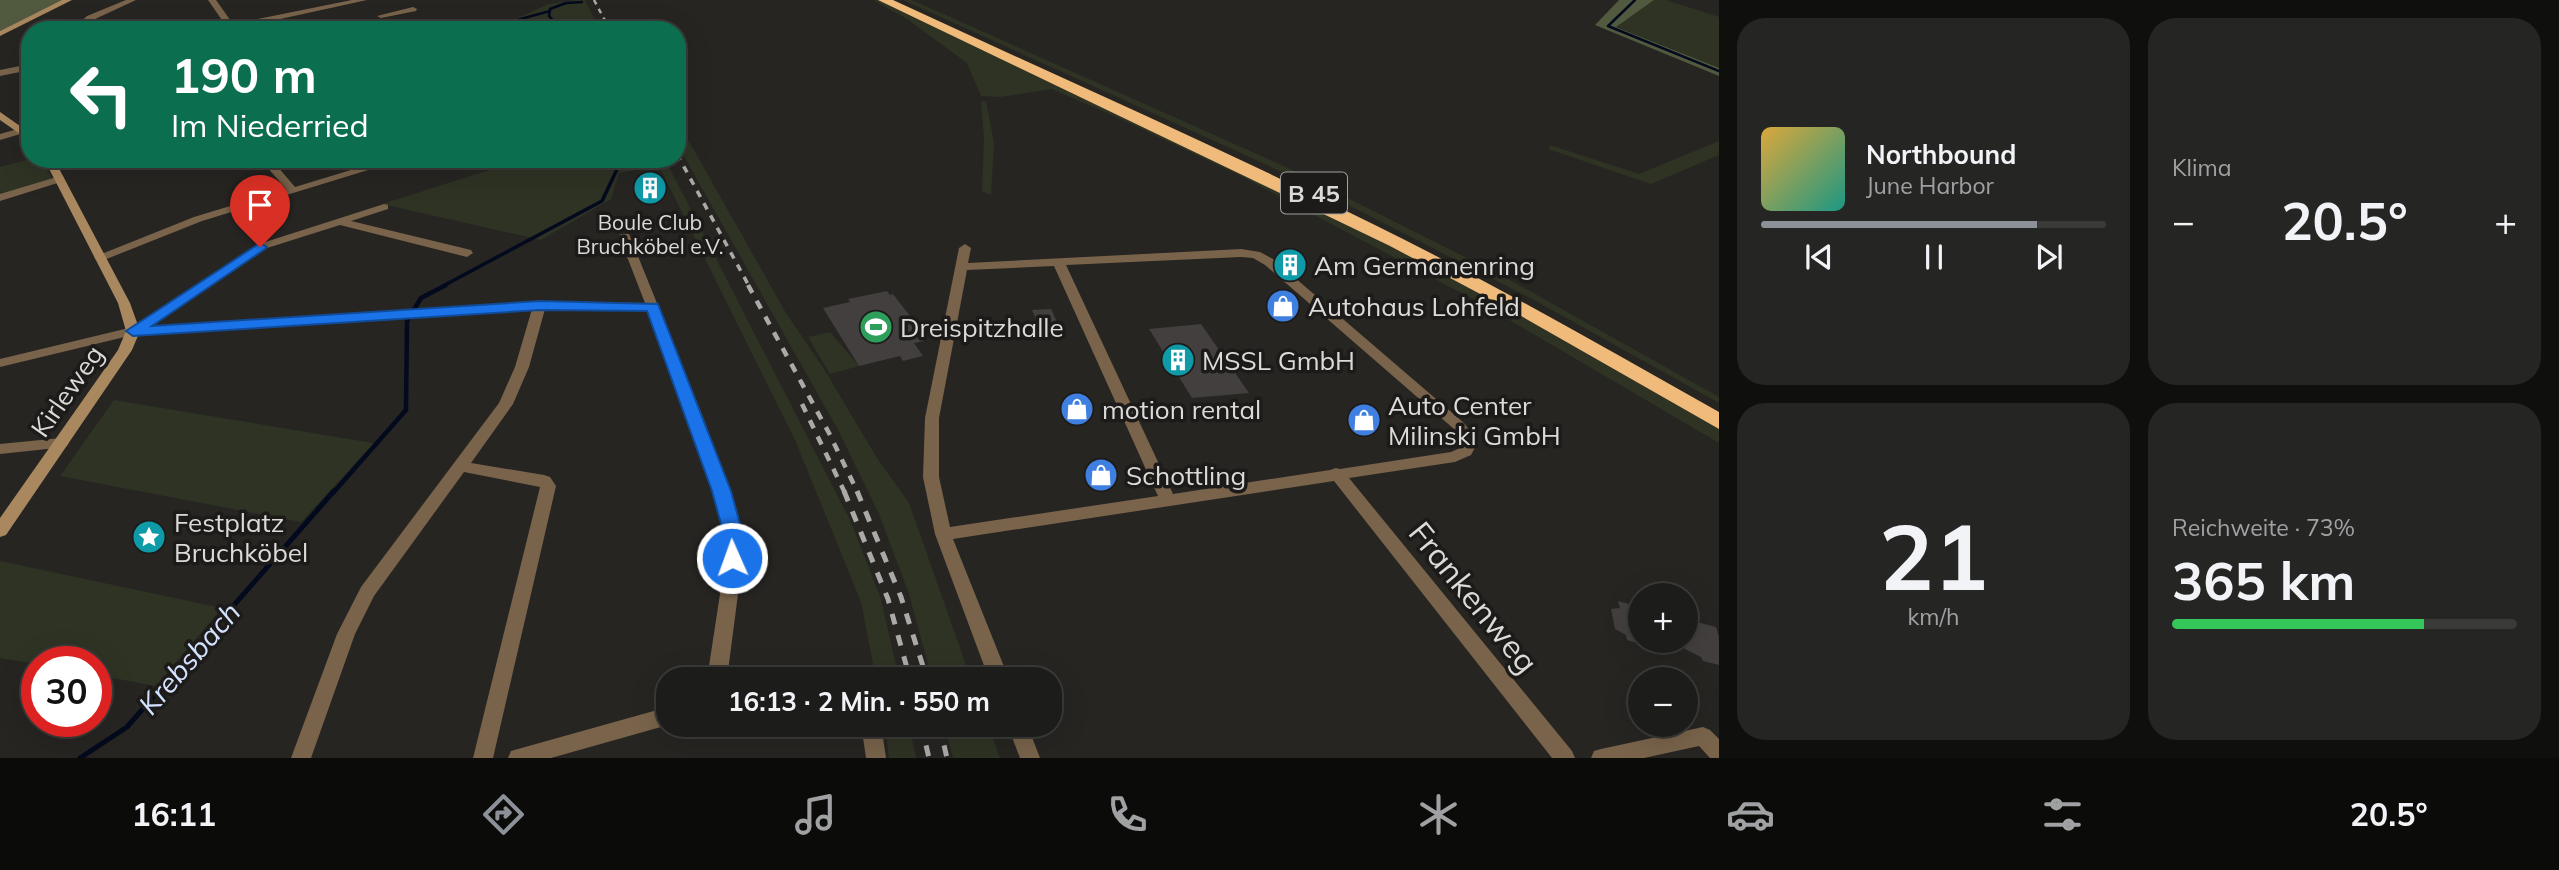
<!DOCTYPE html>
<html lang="de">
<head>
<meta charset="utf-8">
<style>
  :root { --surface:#1c1c1a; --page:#252523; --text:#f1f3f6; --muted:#a0a1a2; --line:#3a3a39; --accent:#8c9099 }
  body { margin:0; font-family:Mulish,sans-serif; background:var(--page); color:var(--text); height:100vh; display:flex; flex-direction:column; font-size:26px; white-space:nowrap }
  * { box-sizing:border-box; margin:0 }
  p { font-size:23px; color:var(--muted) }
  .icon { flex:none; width:38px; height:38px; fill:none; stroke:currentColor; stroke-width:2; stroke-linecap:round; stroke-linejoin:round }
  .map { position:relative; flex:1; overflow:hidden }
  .details { display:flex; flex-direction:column; gap:18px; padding:18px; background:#0f0f0e; width:840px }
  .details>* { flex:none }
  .banner { position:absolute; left:21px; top:21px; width:665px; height:147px; border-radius:28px; box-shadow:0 7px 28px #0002,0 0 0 2px var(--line); background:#0b6e4f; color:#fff; overflow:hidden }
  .buttons { position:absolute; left:1628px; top:583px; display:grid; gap:14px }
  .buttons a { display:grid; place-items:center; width:70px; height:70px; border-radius:50%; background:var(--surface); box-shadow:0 7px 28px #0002,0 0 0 2px var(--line); font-size:35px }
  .speed { position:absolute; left:21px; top:646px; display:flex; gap:14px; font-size:35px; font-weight:700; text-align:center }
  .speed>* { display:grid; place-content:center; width:91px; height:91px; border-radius:50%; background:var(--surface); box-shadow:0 7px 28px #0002,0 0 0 2px var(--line); line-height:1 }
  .speed .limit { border:10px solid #d22; background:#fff; color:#111 }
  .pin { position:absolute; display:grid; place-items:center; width:60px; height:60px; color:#fff; margin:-72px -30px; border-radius:50% 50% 50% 0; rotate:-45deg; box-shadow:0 0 7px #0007 }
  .pin .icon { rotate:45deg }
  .me { position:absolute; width:77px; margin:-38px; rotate:358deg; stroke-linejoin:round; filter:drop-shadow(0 0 5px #0008) }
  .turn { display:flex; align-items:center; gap:24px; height:147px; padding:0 35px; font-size:32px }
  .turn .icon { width:91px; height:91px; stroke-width:2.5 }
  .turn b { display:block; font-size:49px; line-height:60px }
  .big { font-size:52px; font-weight:700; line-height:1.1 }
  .details .tile { flex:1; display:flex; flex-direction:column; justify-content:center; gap:10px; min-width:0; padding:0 24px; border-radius:28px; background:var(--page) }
  .details .dial { align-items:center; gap:0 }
  .dial b { font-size:91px; line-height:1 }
  .song { display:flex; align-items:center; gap:21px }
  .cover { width:84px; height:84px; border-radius:10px; background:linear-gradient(135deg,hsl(40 70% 55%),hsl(170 70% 35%)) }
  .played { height:7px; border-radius:4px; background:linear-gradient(90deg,var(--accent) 80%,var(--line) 80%) }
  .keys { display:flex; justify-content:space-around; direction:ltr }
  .heat { display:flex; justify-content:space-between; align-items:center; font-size:38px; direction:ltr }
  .charge { height:10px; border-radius:5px; background:linear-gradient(90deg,#34c759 73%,var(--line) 0) }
  .details .tiles { flex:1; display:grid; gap:18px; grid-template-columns:repeat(2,1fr) }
  .trip { position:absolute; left:656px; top:667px; width:406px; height:70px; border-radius:28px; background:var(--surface); box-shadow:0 7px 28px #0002,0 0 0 2px var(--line); font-weight:700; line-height:70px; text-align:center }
  .tab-bar { display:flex; height:112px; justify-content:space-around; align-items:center; background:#0b0b0a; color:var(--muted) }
  .tab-bar .icon { width:49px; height:49px }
  .tab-bar .selected { color:var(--accent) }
  .tab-bar b { font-size:32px; color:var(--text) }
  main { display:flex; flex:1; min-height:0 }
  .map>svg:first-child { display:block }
</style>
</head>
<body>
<main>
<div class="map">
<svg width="1719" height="758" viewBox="0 0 1719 758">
  <rect width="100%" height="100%" fill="#262522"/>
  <g fill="#2e3324">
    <polygon points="576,0 585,0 600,30 477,30 520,17 548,4"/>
    <polygon points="873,0 879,0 1311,204 1506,305 1719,429 1719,443 1484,305 1241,176 1114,116 1052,89 1000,97 981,96 967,63 907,19"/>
    <polygon points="903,0 912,0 1288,168 1501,275 1719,397 1719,403 1534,300 1358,210 1265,164"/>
    <polygon points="1654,0 1666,0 1719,17 1719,68 1615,26"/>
    <polygon points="986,101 994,143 991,195 982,191 984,138 981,102"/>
    <polygon points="677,120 786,313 824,369 877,458 909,503 971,679 932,679 909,594 879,514 838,430 677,144"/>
    <polygon points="1719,141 1719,155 1651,184 1548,149 1550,145 1639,174"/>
    <polygon points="30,159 41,159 53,180 0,195 0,167"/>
    <polygon points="524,159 665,159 850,520 881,599 899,679 876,679 861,602 795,440 659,166 619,173 611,199 541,240 382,204"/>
    <polygon points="830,332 859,366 830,374 808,337"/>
    <polygon points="114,400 373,443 374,443 301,522 60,476"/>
    <polygon points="0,561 222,608 156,686 96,675 96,662 37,662 37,664 0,658"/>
    <polygon points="885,725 909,725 916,758 889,758"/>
    <polygon points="944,725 988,725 1000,758 953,758"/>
  </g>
  <g fill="#51593f">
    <polygon points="0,0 63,0 0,31"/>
    <polygon points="1619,0 1654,0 1616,27 1719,68 1719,76 1595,25"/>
  </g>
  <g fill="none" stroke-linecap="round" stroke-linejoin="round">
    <g stroke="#040a1d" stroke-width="2.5">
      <polyline points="1635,0 1608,26 1719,71"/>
      <polyline points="481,30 550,11"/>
      <polyline points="562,30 549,16 550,9 566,3 582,2"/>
    </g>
    <polyline stroke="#040a1d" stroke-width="3.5" points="443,286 602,201 620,163 618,159"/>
    <polyline stroke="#040a1d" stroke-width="4.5" points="333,493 406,410 407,321 421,298 446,285"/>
    <polyline stroke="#040a1d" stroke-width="5" points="80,758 127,727 334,491"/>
  </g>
  <g fill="#433f3e">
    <polygon points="653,179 661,195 647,198 639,181"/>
    <polygon points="887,291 890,295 893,294 923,333 919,334 924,341 914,343 923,356 903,361 900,356 859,366 823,308 850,302 848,299"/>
    <polygon points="1051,309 1059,326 1040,328 1032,310"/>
    <polygon points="1201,324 1249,393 1192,398 1149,329"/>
    <polygon points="1618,601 1640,607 1640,644 1627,640 1626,635 1615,629 1611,609 1620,608"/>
    <polygon points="1685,619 1716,627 1719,637 1719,665 1703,661 1701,657 1685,649"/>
  </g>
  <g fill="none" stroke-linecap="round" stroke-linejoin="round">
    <g fill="#79634b" fill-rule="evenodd">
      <polygon points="126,0 136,0 93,20 81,30 72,30 87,16"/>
      <polygon points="208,0 216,0 233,24 352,0 367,0 230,30 213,30 226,26"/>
      <polygon points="413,7 417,9 416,11 381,18 377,16"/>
      <polygon points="30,64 30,70 0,76 0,70"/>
      <polygon points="21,128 24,129 24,133 0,140 0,134"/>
      <polygon points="260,159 271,159 295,187 387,159 404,159 202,221 104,260 96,260 94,257 194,217 286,189"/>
      <polygon points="60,176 64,177 64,181 0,201 0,194"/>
      <polygon points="384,204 388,205 388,209 351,221 471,250 473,253 467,257 340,225 264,249 151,326 540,301 645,303 619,236 621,234 629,234 705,422 739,524 738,594 727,679 707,679 720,594 723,524 691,422 648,311 545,309 529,367 513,404 471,463 544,475 550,477 556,486 493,758 473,758 540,487 464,472 374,596 355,634 311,758 291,758 337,634 361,587 499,403 515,367 532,309 133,335 0,367 0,359 133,327 256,245"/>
      <path d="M965 244 971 248 968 263 1241 249 1260 252 1273 259 1464 423 1478 442 1471 455 1455 462 1349 478 1572 751 1575 758H1552L1334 481 953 539 1009 679H989L935 534 923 477 925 418 959 248ZM1241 257 1253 258 1265 265 1454 429 1462 442 1460 448 1451 452 1340 469 1336 468 1330 470 1173 494 1066 265ZM1054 266 1158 496 950 527 939 477V418L967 270Z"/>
      <polygon points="61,438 66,439 69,443 66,447 0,454 0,444"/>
      <polygon points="668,707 668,725 551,758 508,758 511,751 518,749"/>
      <polygon points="861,724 881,724 886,758 866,758"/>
      <polygon points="1007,724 1027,724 1040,758 1020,758"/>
      <polygon points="1703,727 1710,730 1719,739 1719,758 1710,758 1699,746 1644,758 1591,758 1594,751 1601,749"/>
    </g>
    <g fill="#a9875f" fill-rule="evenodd">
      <polygon points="62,0 72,0 0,36 0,31"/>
      <polygon points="0,112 30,133 30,141 0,120"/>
      <polygon points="44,159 54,159 130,303 140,331 132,350 6,535 0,537 0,518 118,350 126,331 118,303"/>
    </g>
    <path fill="#efba7a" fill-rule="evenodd" d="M878 0H893C1063 79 1235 154 1403 239 1510 293 1614 353 1719 412V429L1514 312 1390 246Z"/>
    <polyline stroke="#abaaa8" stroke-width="2.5" stroke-dasharray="5 5" stroke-linecap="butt" points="594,0 610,30"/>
    <polyline stroke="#abaaa8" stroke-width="3.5" stroke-dasharray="7 7" stroke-linecap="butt" points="677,154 749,286"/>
    <g stroke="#abaaa8" stroke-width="4.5" stroke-dasharray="9 9" stroke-linecap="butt">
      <polyline points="748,285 829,433 858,493"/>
      <polyline points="802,404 845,493"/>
    </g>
    <g stroke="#abaaa8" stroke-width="5" stroke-dasharray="11 11" stroke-linecap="butt">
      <polyline points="844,491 888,599 910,679"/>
      <polyline points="857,491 901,597 927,679"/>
      <polyline points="921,724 929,758"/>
      <polyline points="939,724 947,758"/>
    </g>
  </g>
  <polygon fill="#1a73e8" stroke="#114b97" stroke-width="2" points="260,243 267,247 265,249 152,326 540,301 658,304 731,491 740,524 741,558 739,563 732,566 725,563 722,558 721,524 712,491 647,311 540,310 133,336 126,331"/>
  <defs>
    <symbol id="building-disc" viewBox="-11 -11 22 22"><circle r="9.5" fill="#0f9aa8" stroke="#1d1b19"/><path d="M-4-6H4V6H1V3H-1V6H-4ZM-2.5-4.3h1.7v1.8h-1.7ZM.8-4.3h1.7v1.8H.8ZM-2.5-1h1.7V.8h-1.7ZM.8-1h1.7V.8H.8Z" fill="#fff"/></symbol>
    <symbol id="shop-disc" viewBox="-11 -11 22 22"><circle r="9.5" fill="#3f7fe0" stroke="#1d1b19"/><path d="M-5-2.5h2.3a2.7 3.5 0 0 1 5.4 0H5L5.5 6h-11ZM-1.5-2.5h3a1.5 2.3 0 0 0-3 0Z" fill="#fff"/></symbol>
    <symbol id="stadium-disc" viewBox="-11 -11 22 22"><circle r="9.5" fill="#2e9e5b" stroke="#1d1b19"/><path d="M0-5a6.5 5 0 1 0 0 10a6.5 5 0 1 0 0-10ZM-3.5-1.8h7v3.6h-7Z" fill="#fff"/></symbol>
    <symbol id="sight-disc" viewBox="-11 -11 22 22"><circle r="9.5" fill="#0f9aa8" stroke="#1d1b19"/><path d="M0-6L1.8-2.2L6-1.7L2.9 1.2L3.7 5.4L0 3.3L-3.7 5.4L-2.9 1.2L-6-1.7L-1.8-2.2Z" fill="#fff"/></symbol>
  </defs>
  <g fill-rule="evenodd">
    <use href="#building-disc" x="631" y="169" width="38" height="38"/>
    <use href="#building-disc" x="1271" y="246" width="38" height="38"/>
    <use href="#shop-disc" x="1264" y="287" width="38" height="38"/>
    <use href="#stadium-disc" x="857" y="308" width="38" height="38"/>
    <use href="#building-disc" x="1159" y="341" width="38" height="38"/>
    <use href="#shop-disc" x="1058" y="390" width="38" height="38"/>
    <use href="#shop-disc" x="1345" y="401" width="38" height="38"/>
    <use href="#shop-disc" x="1082" y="456" width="38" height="38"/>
    <use href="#sight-disc" x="130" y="518" width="38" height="38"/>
  </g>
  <g text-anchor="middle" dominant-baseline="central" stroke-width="7" stroke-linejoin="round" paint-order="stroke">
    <g font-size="21" fill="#dbdad8" stroke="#1d1b19">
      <text x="650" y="222">Boule Club<tspan x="650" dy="24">Bruchköbel e.V.</tspan></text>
    </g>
    <rect fill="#1d1b19" stroke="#a2a19f" stroke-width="2" x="1281" y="172.5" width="66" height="41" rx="5"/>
    <g font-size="24" font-weight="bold" fill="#dbdad8">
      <text x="1314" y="193">B 45</text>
    </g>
    <g font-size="26" fill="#dbdad8" stroke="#1d1b19" text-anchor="start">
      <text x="1314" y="265">Am Germanenring</text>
      <text x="1308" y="306">Autohaus Lohfeld</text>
      <text x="900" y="327">Dreispitzhalle</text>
      <text x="1202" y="360">MSSL GmbH</text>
      <text x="1388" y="405">Auto Center<tspan x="1388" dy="30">Milinski GmbH</tspan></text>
      <text x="1102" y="409">motion rental</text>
      <text x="1126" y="475">Schottling</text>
      <text x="174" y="522">Festplatz<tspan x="174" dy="30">Bruchköbel</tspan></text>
    </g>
    <g font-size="26" fill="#dbdad8" stroke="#1d1b19">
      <text transform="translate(67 391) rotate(-55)">Kirleweg</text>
    </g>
    <g font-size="28" font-style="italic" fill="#d3e2ff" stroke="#1d1b19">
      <text transform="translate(189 658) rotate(-49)">Krebsbach</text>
    </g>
    <g font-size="32" fill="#dbdad8" stroke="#1d1b19">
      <text transform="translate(1474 597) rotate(51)">Frankenweg</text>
    </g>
  </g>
</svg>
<div class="buttons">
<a>+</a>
<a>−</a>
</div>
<div class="speed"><div class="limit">30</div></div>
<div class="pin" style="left:260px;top:247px;background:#d93025"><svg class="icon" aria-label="arrive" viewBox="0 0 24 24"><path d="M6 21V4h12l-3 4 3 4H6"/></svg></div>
<svg class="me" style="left:732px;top:558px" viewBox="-20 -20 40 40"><circle r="17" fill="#1a73e8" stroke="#fff" stroke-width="3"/><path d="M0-11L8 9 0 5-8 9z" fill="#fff"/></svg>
<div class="trip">16:13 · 2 Min. · 550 m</div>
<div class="banner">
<div class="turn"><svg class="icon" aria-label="left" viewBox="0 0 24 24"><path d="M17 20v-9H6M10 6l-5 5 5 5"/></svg><div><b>190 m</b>Im Niederried</div></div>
</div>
</div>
<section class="details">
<div class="tiles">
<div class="tile">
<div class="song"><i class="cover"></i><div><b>Northbound</b><p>June Harbor</p></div></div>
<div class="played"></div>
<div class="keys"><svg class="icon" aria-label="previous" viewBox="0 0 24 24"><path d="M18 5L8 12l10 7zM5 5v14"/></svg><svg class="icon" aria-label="pause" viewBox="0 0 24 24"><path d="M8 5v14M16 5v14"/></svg><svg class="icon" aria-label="next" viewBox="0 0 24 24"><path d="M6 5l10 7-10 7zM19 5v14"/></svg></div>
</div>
<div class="tile"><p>Klima</p>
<div class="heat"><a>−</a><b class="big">20.5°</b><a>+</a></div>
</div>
<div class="tile dial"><b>21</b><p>km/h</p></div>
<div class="tile"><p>Reichweite · 73%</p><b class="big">365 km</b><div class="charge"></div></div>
</div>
</section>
</main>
<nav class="tab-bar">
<b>16:11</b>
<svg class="icon selected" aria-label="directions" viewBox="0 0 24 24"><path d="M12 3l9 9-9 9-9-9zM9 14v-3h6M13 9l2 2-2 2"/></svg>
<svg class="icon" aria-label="music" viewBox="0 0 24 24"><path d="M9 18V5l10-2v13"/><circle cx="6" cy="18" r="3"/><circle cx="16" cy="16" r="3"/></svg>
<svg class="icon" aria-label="phone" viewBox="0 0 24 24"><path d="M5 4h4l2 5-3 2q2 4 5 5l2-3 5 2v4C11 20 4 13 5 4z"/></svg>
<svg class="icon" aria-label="climate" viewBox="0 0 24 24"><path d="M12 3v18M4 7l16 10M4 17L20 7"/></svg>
<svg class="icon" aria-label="car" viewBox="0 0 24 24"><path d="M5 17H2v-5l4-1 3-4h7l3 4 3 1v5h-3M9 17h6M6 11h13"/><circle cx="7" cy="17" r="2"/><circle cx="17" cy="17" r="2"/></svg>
<svg class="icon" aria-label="filters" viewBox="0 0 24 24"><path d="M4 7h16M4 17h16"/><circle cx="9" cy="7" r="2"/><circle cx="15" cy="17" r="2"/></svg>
<b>20.5°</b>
</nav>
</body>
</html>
